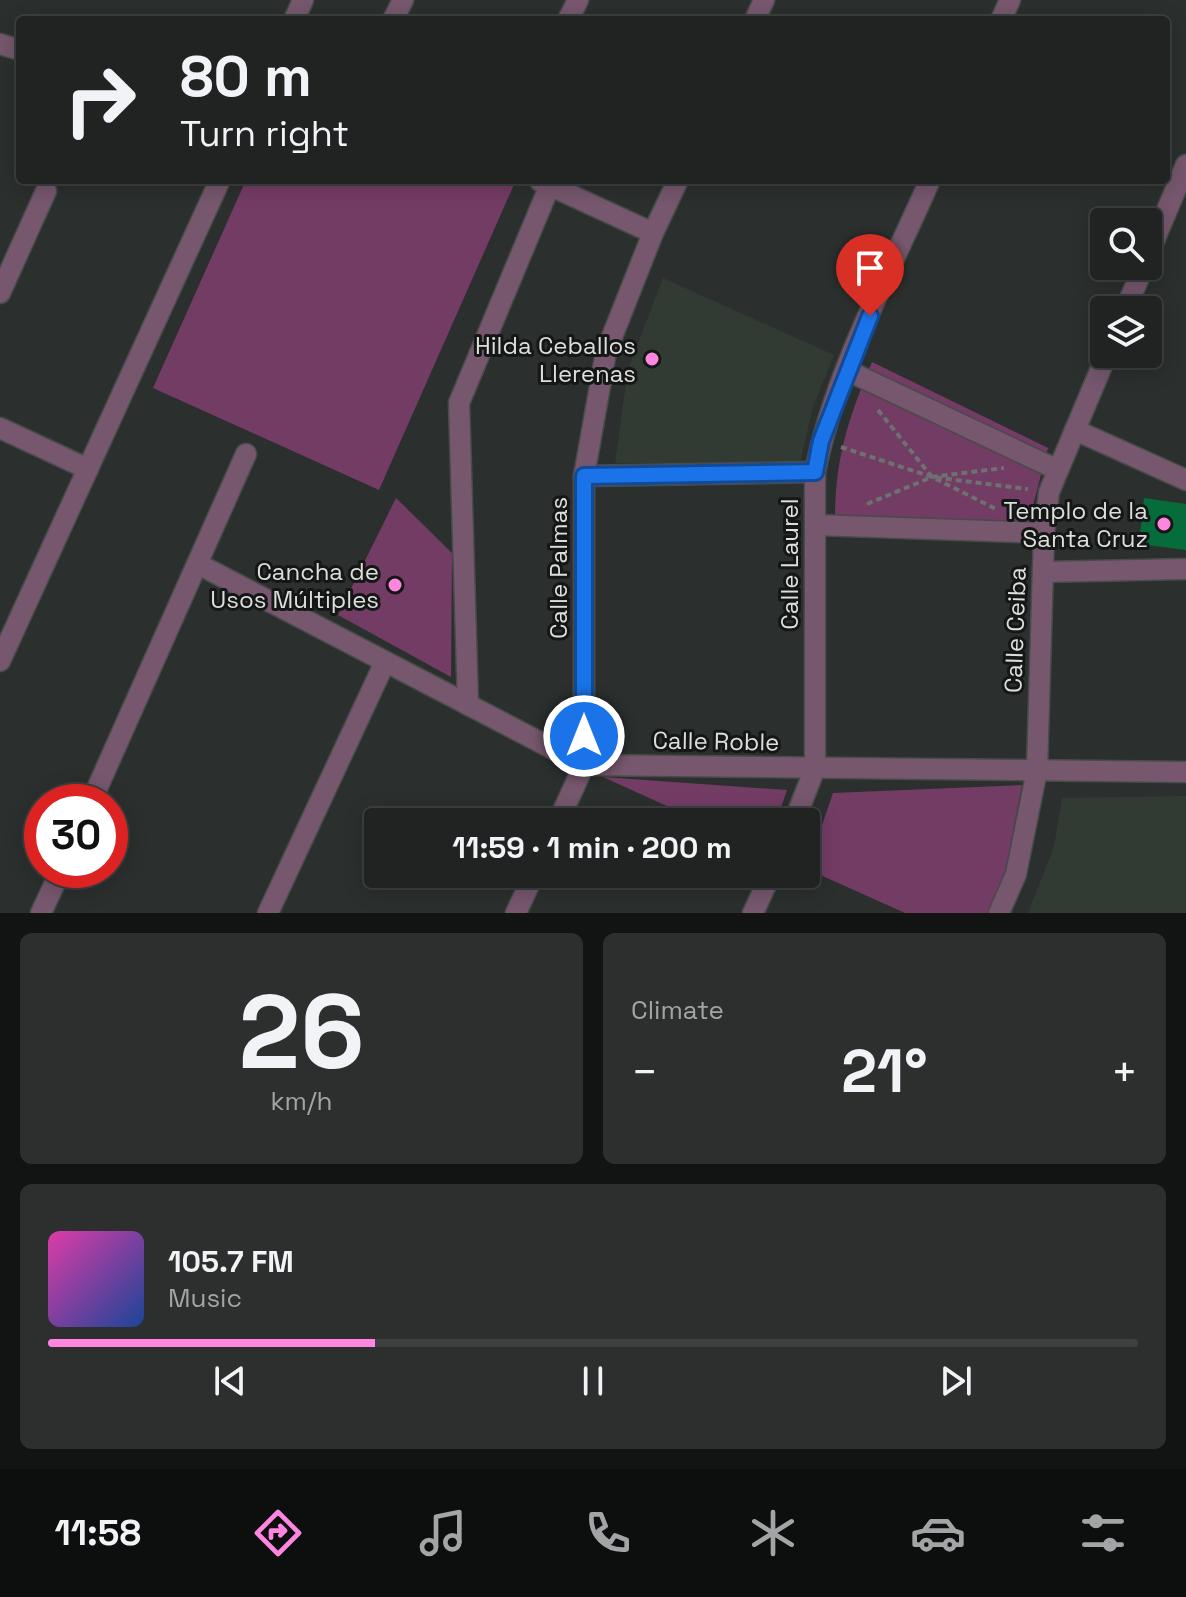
<!DOCTYPE html>
<html lang="en">
<head>
<meta charset="utf-8">
<style>
  :root { --surface:#202322; --page:#2d2f2f; --text:#f1f3f6; --muted:#a2a4a5; --line:#3d4040; --accent:#fe86e0 }
  body { margin:0; font-family:"Space Grotesk",sans-serif; background:var(--page); color:var(--text); height:100vh; display:flex; flex-direction:column; font-size:30px; white-space:nowrap }
  * { box-sizing:border-box; margin:0 }
  p { font-size:26px; color:var(--muted) }
  .icon { flex:none; width:44px; height:44px; fill:none; stroke:currentColor; stroke-width:2; stroke-linecap:round; stroke-linejoin:round }
  .map { position:relative; height:913px; overflow:hidden }
  .panel { display:flex; flex-direction:column; gap:20px; padding:20px; background:#121313; flex:1 }
  .panel>* { flex:none }
  .guide { position:absolute; left:16px; top:16px; width:1154px; height:168px; border-radius:8px; box-shadow:0 4px 20px #0003,0 0 0 2px var(--line); background:#202322; color:var(--text); overflow:hidden }
  .tools { position:absolute; left:1090px; top:208px; display:grid; gap:16px }
  .tools a { display:grid; place-items:center; width:72px; height:72px; border-radius:8px; background:var(--surface); box-shadow:0 4px 20px #0003,0 0 0 2px var(--line); font-size:40px }
  .speed { position:absolute; left:24px; top:784px; display:flex; gap:16px; font-size:40px; font-weight:700; text-align:center }
  .speed>* { display:grid; place-content:center; width:104px; height:104px; border-radius:50%; background:var(--surface); box-shadow:0 4px 20px #0003,0 0 0 2px var(--line); line-height:1 }
  .speed .limit { border:12px solid #d22; background:#fff; color:#111 }
  .pin { position:absolute; display:grid; place-items:center; width:68px; height:68px; color:#fff; margin:-82px -34px; border-radius:50% 50% 50% 0; rotate:-45deg; box-shadow:0 0 8px #0007 }
  .pin .icon { rotate:45deg }
  .me { position:absolute; width:88px; margin:-44px; rotate:0deg; stroke-linejoin:round; filter:drop-shadow(0 0 6px #0008) }
  .turn { display:flex; align-items:center; gap:28px; height:168px; padding:0 32px; font-size:36px }
  .turn .icon { width:104px; height:104px; stroke-width:2.5 }
  .turn b { display:block; font-size:56px; line-height:68px }
  .big { font-size:60px; font-weight:600; line-height:1.1 }
  .panel .widget { flex:1; display:flex; flex-direction:column; justify-content:center; gap:12px; min-width:0; padding:0 28px; border-radius:12px; background:var(--page) }
  .panel .dial { align-items:center; gap:0 }
  .dial b { font-size:104px; line-height:1 }
  .song { display:flex; align-items:center; gap:24px }
  .cover { width:96px; height:96px; border-radius:12px; background:linear-gradient(135deg,hsl(320 70% 55%),hsl(220 70% 35%)) }
  .played { height:8px; border-radius:4px; background:linear-gradient(90deg,var(--accent) 30%,var(--line) 30%) }
  .keys { display:flex; justify-content:space-around; direction:ltr }
  .heat { display:flex; justify-content:space-between; align-items:center; font-size:44px; direction:ltr }
  .panel .tiles { flex:1; display:grid; gap:20px; grid-template-columns:1fr 1fr }
  .widget:last-child { grid-column:span 2 }
  .trip { position:absolute; left:364px; top:808px; width:456px; height:80px; border-radius:8px; background:var(--surface); box-shadow:0 4px 20px #0003,0 0 0 2px var(--line); font-weight:600; line-height:80px; text-align:center }
  .menu { display:flex; height:128px; justify-content:space-around; align-items:center; background:#0d0e0e; color:var(--muted) }
  .menu .icon { width:56px; height:56px }
  .menu .current { color:var(--accent) }
  .menu b { font-size:36px; color:var(--text) }
  .map>svg:first-child { display:block }
</style>
</head>
<body>
<div class="map">
<svg width="1186" height="913" viewBox="0 0 1186 913">
  <rect width="100%" height="100%" fill="#2b2f2d"/>
  <g fill="#313b34">
    <polygon points="663,278 834,355 813,407 800,463 615,463 628,369"/>
    <polygon points="1186,796 1186,913 1028,913 1054,847 1062,798"/>
  </g>
  <g fill="#733c65">
    <polygon points="246,180 516,180 379,490 153,388"/>
    <path d="M872 362 1048 448 1028 525 835 517C835 458 849 416 872 362Z"/>
    <polygon points="396,498 452,553 451,677 338,615"/>
    <polygon points="603,777 787,790 776,822 702,822"/>
    <polygon points="1022,785 1005,873 988,913 905,913 807,869 833,793"/>
  </g>
  <polygon fill="#076c3c" points="1144,498 1186,504 1186,550 1139,544"/>
  <g fill="none" stroke-linecap="round" stroke-linejoin="round">
    <defs>
      <g id="street">
        <polyline points="294,20 303,0"/>
        <polyline points="393,20 403,0"/>
        <polyline points="568,20 578,0"/>
        <polyline points="755,20 764,0"/>
        <polyline points="1001,20 1010,0"/>
        <polyline points="0,44 20,50"/>
        <polyline points="540,181 653,233"/>
        <polyline points="1148,255 1186,165"/>
        <polyline points="0,293 46,191"/>
        <polyline points="1125,310 1144,266"/>
        <polyline points="846,370 1058,470"/>
        <polyline points="0,428 88,469"/>
        <polyline points="1075,430 1186,480"/>
        <polyline points="584,476 815,472"/>
        <polyline points="816,525 1044,533"/>
        <polyline points="198,564 584,765 1186,772"/>
        <polyline points="1043,572 1186,569"/>
        <polyline points="0,661 220,180"/>
        <polyline points="468,705 459,403 550,185"/>
        <polyline points="91,802 246,454"/>
        <polyline points="558,822 584,765 584,476 606,352 653,233 678,180"/>
        <path d="M794 822 815 768V472C835 371 889 274 930 180"/>
        <polyline points="41,913 61,870"/>
        <polyline points="268,913 385,662"/>
        <polyline points="516,913 534,874"/>
        <polyline points="753,913 771,874"/>
        <polyline points="999,913 1016,874 1037,770 1044,533 1049,492 1107,354"/>
      </g>
    </defs>
    <use href="#street" stroke="#474b49" stroke-width="23"/>
    <g stroke="#6d716f" stroke-width="4" stroke-dasharray="6 4" stroke-linecap="butt">
      <polyline points="878,410 932,477 1028,489"/>
      <polyline points="841,447 932,477 996,509"/>
      <polyline points="867,504 932,477 1004,468"/>
    </g>
    <use href="#street" stroke="#76576d" stroke-width="20"/>
  </g>
  <g fill="none" stroke-linecap="round" stroke-linejoin="round">
    <defs>
      <polyline id="route" points="584,736 584,476 815,472 821,441 870,316"/>
    </defs>
    <use href="#route" stroke="#114b97" stroke-width="20"/>
    <use href="#route" stroke="#1a73e8" stroke-width="14"/>
  </g>
  <g fill="#fe86e0" stroke="#151716" stroke-width="3">
    <circle cx="652" cy="359" r="8"/>
    <circle cx="1164" cy="524" r="8"/>
    <circle cx="395" cy="585" r="8"/>
  </g>
  <g text-anchor="middle" dominant-baseline="central" stroke-width="6" stroke-linejoin="round" paint-order="stroke">
    <g font-size="24" fill="#dcdedc" stroke="#151716" text-anchor="end">
      <text x="636" y="345">Hilda Ceballos<tspan x="636" dy="28">Llerenas</tspan></text>
      <text x="1148" y="510">Templo de la<tspan x="1148" dy="28">Santa Cruz</tspan></text>
      <text x="379" y="571">Cancha de<tspan x="379" dy="28">Usos Múltiples</tspan></text>
    </g>
    <g font-size="24" fill="#dcdedc" stroke="#151716">
      <text transform="translate(789 564) rotate(-90)">Calle Laurel</text>
      <text transform="translate(558 568) rotate(-90)">Calle Palmas</text>
      <text transform="translate(1015 630) rotate(-88)">Calle Ceiba</text>
      <text transform="translate(716 741) rotate(1)">Calle Roble</text>
    </g>
  </g>
</svg>
<div class="tools">
<a><svg class="icon" aria-label="search" viewBox="0 0 24 24"><circle cx="10" cy="10" r="6"/><path d="M15 15l6 6"/></svg></a>
<a><svg class="icon" aria-label="layers" viewBox="0 0 24 24"><path d="M12 4l9 5-9 5-9-5zM3 14l9 5 9-5"/></svg></a>
</div>
<div class="speed"><div class="limit">30</div></div>
<div class="pin" style="left:870px;top:316px;background:#d93025"><svg class="icon" aria-label="arrive" viewBox="0 0 24 24"><path d="M6 21V4h12l-3 4 3 4H6"/></svg></div>
<svg class="me" style="left:584px;top:736px" viewBox="-20 -20 40 40"><circle r="17" fill="#1a73e8" stroke="#fff" stroke-width="3"/><path d="M0-11L8 9 0 5-8 9z" fill="#fff"/></svg>
<div class="trip">11:59 · 1 min · 200 m</div>
<div class="guide">
<div class="turn"><svg class="icon" aria-label="right" viewBox="0 0 24 24"><path d="M7 20v-9h11M14 6l5 5-5 5"/></svg><div><b>80 m</b>Turn right</div></div>
</div>
</div>
<section class="panel">
<div class="tiles">
<div class="widget dial"><b>26</b><p>km/h</p></div>
<div class="widget"><p>Climate</p>
<div class="heat"><a>−</a><b class="big">21°</b><a>+</a></div>
</div>
<div class="widget">
<div class="song"><i class="cover"></i><div><b>105.7 FM</b><p>Music</p></div></div>
<div class="played"></div>
<div class="keys"><svg class="icon" aria-label="previous" viewBox="0 0 24 24"><path d="M18 5L8 12l10 7zM5 5v14"/></svg><svg class="icon" aria-label="pause" viewBox="0 0 24 24"><path d="M8 5v14M16 5v14"/></svg><svg class="icon" aria-label="next" viewBox="0 0 24 24"><path d="M6 5l10 7-10 7zM19 5v14"/></svg></div>
</div>
</div>
</section>
<nav class="menu">
<b>11:58</b>
<svg class="icon current" aria-label="directions" viewBox="0 0 24 24"><path d="M12 3l9 9-9 9-9-9zM9 14v-3h6M13 9l2 2-2 2"/></svg>
<svg class="icon" aria-label="music" viewBox="0 0 24 24"><path d="M9 18V5l10-2v13"/><circle cx="6" cy="18" r="3"/><circle cx="16" cy="16" r="3"/></svg>
<svg class="icon" aria-label="phone" viewBox="0 0 24 24"><path d="M5 4h4l2 5-3 2q2 4 5 5l2-3 5 2v4C11 20 4 13 5 4z"/></svg>
<svg class="icon" aria-label="climate" viewBox="0 0 24 24"><path d="M12 3v18M4 7l16 10M4 17L20 7"/></svg>
<svg class="icon" aria-label="car" viewBox="0 0 24 24"><path d="M5 17H2v-5l4-1 3-4h7l3 4 3 1v5h-3M9 17h6M6 11h13"/><circle cx="7" cy="17" r="2"/><circle cx="17" cy="17" r="2"/></svg>
<svg class="icon" aria-label="filters" viewBox="0 0 24 24"><path d="M4 7h16M4 17h16"/><circle cx="9" cy="7" r="2"/><circle cx="15" cy="17" r="2"/></svg>
</nav>
</body>
</html>
